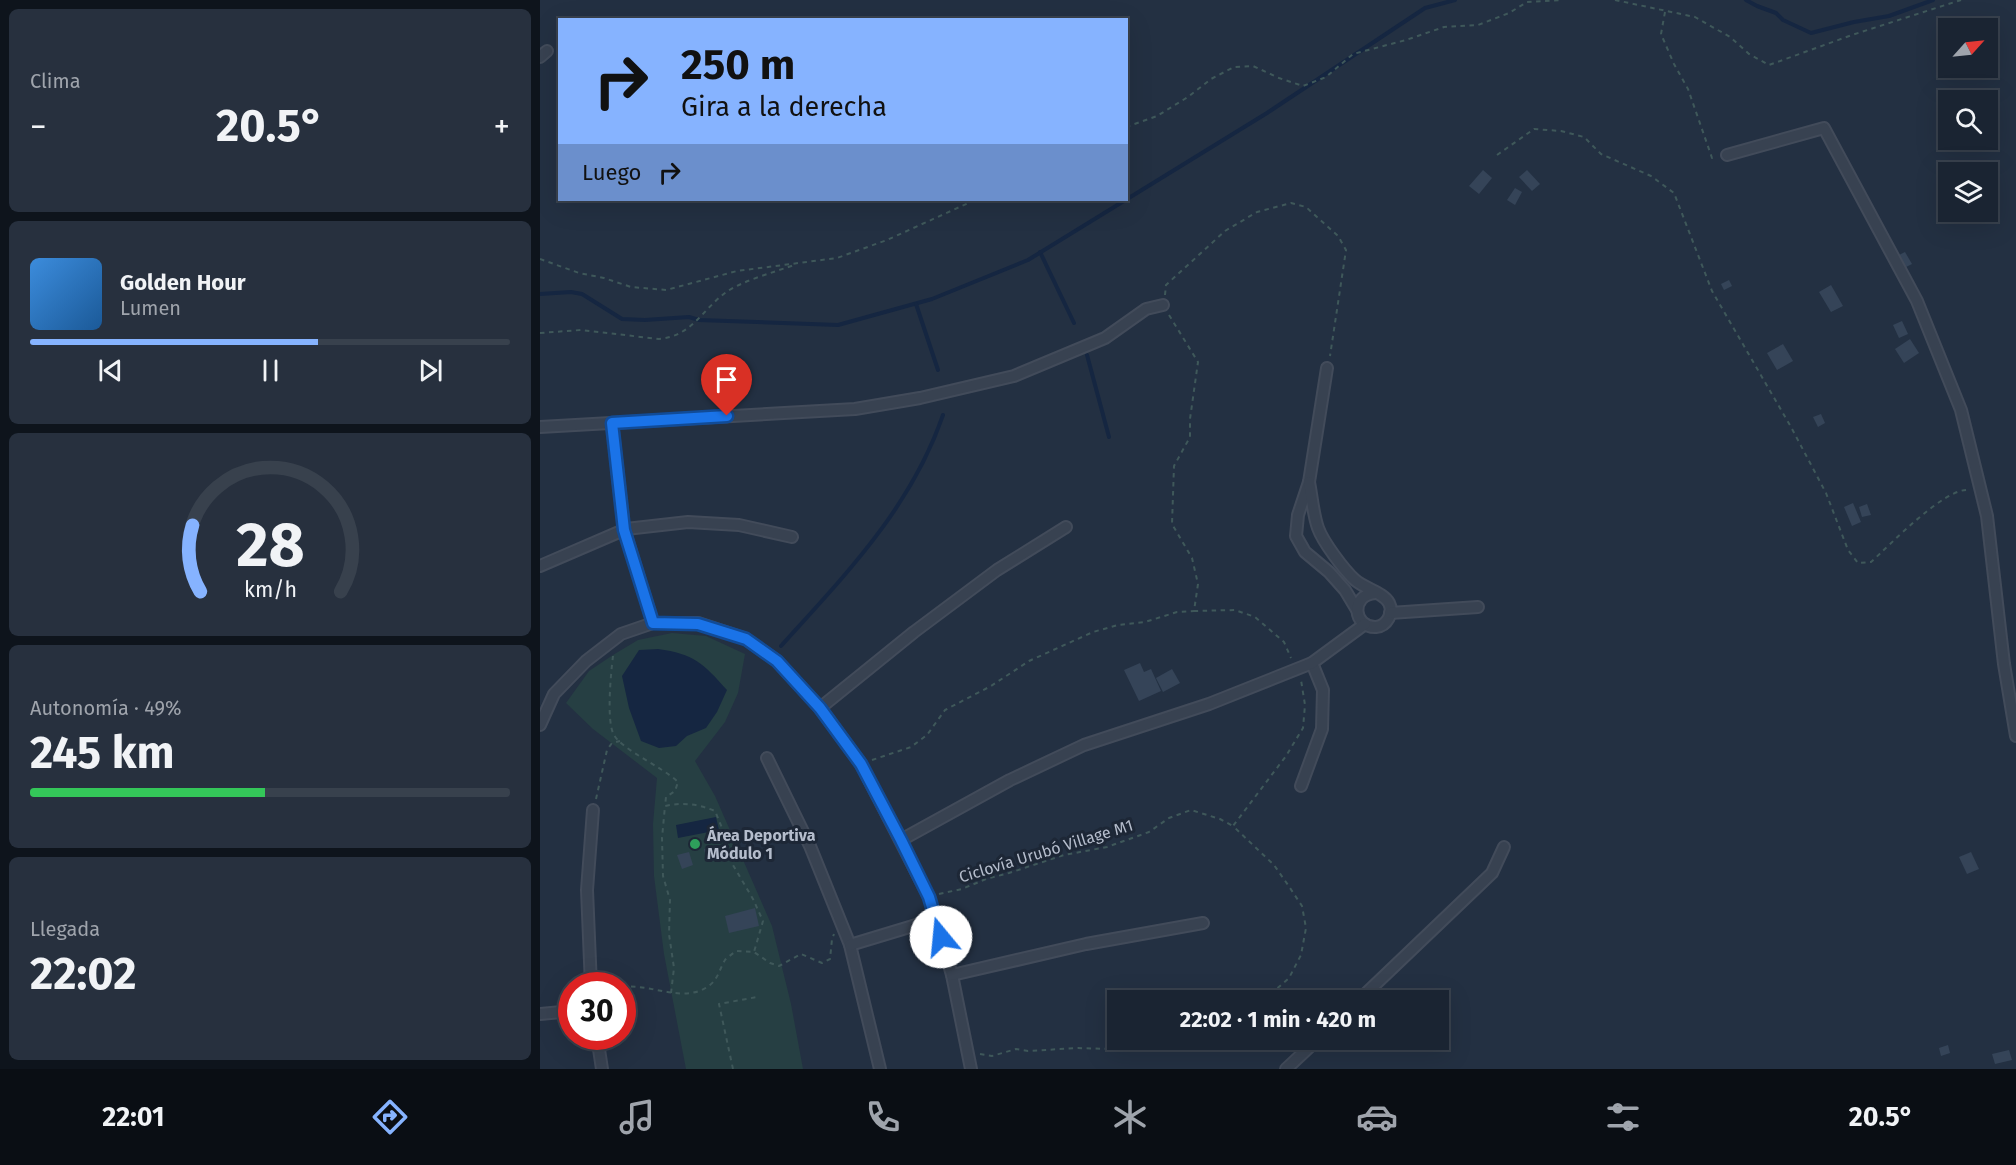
<!DOCTYPE html>
<html lang="es">
<head>
<meta charset="utf-8">
<style>
  :root { --surface:#1a2432; --page:#27303e; --text:#f1f3f6; --muted:#9fa4ac; --line:#38414d; --accent:#86b3ff }
  body { margin:0; font-family:"Fira Sans",sans-serif; background:var(--page); color:var(--text); height:100vh; display:flex; flex-direction:column; font-size:22px; white-space:nowrap }
  * { box-sizing:border-box; margin:0 }
  p { font-size:20px; color:var(--muted) }
  .icon { flex:none; width:33px; height:33px; fill:none; stroke:currentColor; stroke-width:2; stroke-linecap:round; stroke-linejoin:round }
  .map { position:relative; flex:1; overflow:hidden }
  .drawer { display:flex; flex-direction:column; gap:9px; padding:9px; background:#0e141c; width:540px }
  .drawer>* { flex:none }
  .top-card { position:absolute; left:18px; top:18px; width:570px; height:183px; border-radius:0px; box-shadow:0 6px 24px #0002,0 0 0 2px var(--line); background:#86b3ff; color:#111; overflow:hidden }
  .needle { width:39px; rotate:63deg }
  .buttons { position:absolute; left:1398px; top:18px; display:grid; gap:12px }
  .buttons a { display:grid; place-items:center; width:60px; height:60px; border-radius:0px; background:var(--surface); box-shadow:0 6px 24px #0002,0 0 0 2px var(--line); font-size:30px }
  .speed { position:absolute; left:18px; top:972px; display:flex; gap:12px; font-size:30px; font-weight:700; text-align:center }
  .speed>* { display:grid; place-content:center; width:78px; height:78px; border-radius:50%; background:var(--surface); box-shadow:0 6px 24px #0002,0 0 0 2px var(--line); line-height:1 }
  .speed .limit { border:9px solid #d22; background:#fff; color:#111 }
  .pin { position:absolute; display:grid; place-items:center; width:51px; height:51px; color:#fff; margin:-62px -26px; border-radius:50% 50% 50% 0; rotate:-45deg; box-shadow:0 0 6px #0007 }
  .pin .icon { rotate:45deg }
  .me { position:absolute; width:66px; margin:-33px; rotate:343deg; stroke-linejoin:round; filter:drop-shadow(0 0 4px #0008) }
  .turn { display:flex; align-items:center; gap:21px; height:126px; padding:0 24px; font-size:27px }
  .turn .icon { width:78px; height:78px; stroke-width:2.5 }
  .turn b { display:block; font-size:42px; line-height:51px }
  .then { display:flex; align-items:center; height:57px; padding:0 24px; background:#0003; gap:12px; font-size:22px }
  .big { font-size:45px; font-weight:700; line-height:1.1 }
  .drawer .tile { flex:1; display:flex; flex-direction:column; justify-content:center; gap:9px; min-width:0; padding:0 21px; border-radius:9px; background:var(--page) }
  .drawer .dial { align-items:center; gap:0 }
  .dial svg { height:156px; overflow:visible; fill:none; stroke:var(--line); stroke-width:7; stroke-linecap:round; text-anchor:middle }
  .dial text { fill:var(--text); stroke:none }
  .song { display:flex; align-items:center; gap:18px }
  .cover { width:72px; height:72px; border-radius:9px; background:linear-gradient(135deg,hsl(210 70% 55%),hsl(210 70% 35%)) }
  .played { height:6px; border-radius:3px; background:linear-gradient(90deg,var(--accent) 60%,var(--line) 60%) }
  .keys { display:flex; justify-content:space-around; direction:ltr }
  .heat { display:flex; justify-content:space-between; align-items:center; font-size:33px; direction:ltr }
  .charge { height:9px; border-radius:4px; background:linear-gradient(90deg,#34c759 49%,var(--line) 0) }
  .trip { position:absolute; left:567px; top:990px; width:342px; height:60px; border-radius:0px; background:var(--surface); box-shadow:0 6px 24px #0002,0 0 0 2px var(--line); font-weight:700; line-height:60px; text-align:center }
  .tab-bar { display:flex; height:96px; justify-content:space-around; align-items:center; background:#0a0e14; color:var(--muted) }
  .tab-bar .icon { width:42px; height:42px }
  .tab-bar .selected { color:var(--accent) }
  .tab-bar b { font-size:27px; color:var(--text) }
  main { display:flex; flex:1; min-height:0 }
  .map>svg:first-child { display:block }
</style>
</head>
<body>
<main>
<section class="drawer">
<div class="tile"><p>Clima</p>
<div class="heat"><a>−</a><b class="big">20.5°</b><a>+</a></div>
</div>
<div class="tile">
<div class="song"><i class="cover"></i><div><b>Golden Hour</b><p>Lumen</p></div></div>
<div class="played"></div>
<div class="keys"><svg class="icon" aria-label="previous" viewBox="0 0 24 24"><path d="M18 5L8 12l10 7zM5 5v14"/></svg><svg class="icon" aria-label="pause" viewBox="0 0 24 24"><path d="M8 5v14M16 5v14"/></svg><svg class="icon" aria-label="next" viewBox="0 0 24 24"><path d="M6 5l10 7-10 7zM19 5v14"/></svg></div>
</div>
<div class="tile dial"><svg viewBox="0 0 100 80">
<path d="M14 69A42 42 0 1 1 86 69"/>
<path d="M14 69A42 42 0 0 1 10 35" stroke="#86b3ff"/>
<text x="50" y="56" font-size="32" font-weight="700">28</text>
<text x="50" y="72" font-size="11">km/h</text>
</svg></div>
<div class="tile"><p>Autonomía · 49%</p><b class="big">245 km</b><div class="charge"></div></div>
<div class="tile"><p>Llegada</p><b class="big">22:02</b></div>
</section>
<div class="map">
<svg width="1476" height="1069" viewBox="0 0 1476 1069">
  <rect width="100%" height="100%" fill="#233042"/>
  <polygon fill="#263f43" points="132,633 166,636 205,654 198,693 185,722 155,761 175,796 232,926 251,1004 263,1069 146,1069 124,954 114,876 113,824 117,778 53,729 26,703 49,671 73,655 98,640"/>
  <g fill="#152641">
    <path d="M118 649C154 654 163 663 187 690L177 712 166 728 147 736 136 746 119 748 101 741 89 708 82 676 99 650Z"/>
    <polygon points="176,817 179,830 138,838 136,825"/>
  </g>
  <g fill="none" stroke-linecap="round" stroke-linejoin="round">
    <g stroke="#152641" stroke-width="4">
      <polyline points="1206,0 1217,6 1236,13 1243,20 1271,33 1314,22 1349,16 1393,0"/>
      <polyline points="500,252 534,323"/>
      <polyline points="0,294 31,292 42,294 82,319 105,320 149,317 159,320 298,325 392,299 488,260 727,113 885,8 915,0"/>
      <polyline points="376,304 398,370"/>
      <polyline points="547,355 569,437"/>
      <path d="M241 646C306 574 371 508 403 415"/>
    </g>
  </g>
  <g fill="#354458">
    <polygon points="943,170 952,178 939,194 929,186"/>
    <polygon points="987,170 1000,184 992,191 979,177"/>
    <polygon points="975,188 982,192 975,205 967,200"/>
    <polygon points="1365,252 1372,264 1364,268 1357,256"/>
    <polygon points="1189,280 1192,286 1184,290 1181,284"/>
    <polygon points="1291,285 1303,306 1291,312 1279,292"/>
    <polygon points="1362,321 1368,334 1359,338 1353,325"/>
    <polygon points="1370,339 1379,353 1364,363 1355,349"/>
    <polygon points="1243,344 1253,361 1237,370 1227,353"/>
    <polygon points="1281,414 1285,423 1278,427 1273,417"/>
    <polygon points="1313,503 1321,522 1312,526 1304,507"/>
    <polygon points="1327,504 1331,515 1322,517 1319,507"/>
    <polygon points="600,663 604,672 611,669 621,691 599,701 584,670"/>
    <polygon points="632,669 640,683 623,692 616,678"/>
    <polygon points="185,845 188,857 167,862 164,849"/>
    <polygon points="149,852 153,865 142,869 137,855"/>
    <polygon points="1431,852 1439,869 1427,874 1419,857"/>
    <polygon points="215,908 219,926 189,933 185,916"/>
    <polygon points="1408,1045 1410,1053 1401,1056 1399,1048"/>
    <polygon points="1469,1050 1472,1060 1455,1064 1452,1054"/>
  </g>
  <g fill="none" stroke-linecap="round" stroke-linejoin="round">
    <defs>
      <g id="minor">
        <polyline points="0,57 7,51"/>
        <polyline points="1187,155 1284,128 1377,301 1421,410 1447,516 1464,664 1476,736"/>
        <polyline points="787,368 769,482 758,515 756,536 765,552 789,572 805,590 817,610"/>
        <polyline points="72,423 84,529 113,623"/>
        <polyline points="0,427 315,409 380,398 474,376 565,338 606,309 623,305"/>
        <path d="M769 482C772 497 773 514 778 528 783 542 804 570 815 580 824 588 844 593 849 603 854 613 847 626 836 627 813 628 810 595 835 593"/>
        <polyline points="0,566 86,529 148,522 199,525 252,537"/>
        <polyline points="850,613 938,607"/>
        <polyline points="280,708 374,632 457,570 526,527"/>
        <polyline points="0,725 14,694 46,661 81,634 113,623 158,623 206,639 237,661 280,708 321,764 389,897 412,975 431,1069"/>
        <polyline points="227,758 270,846 310,945 340,1069"/>
        <polyline points="761,786 782,729 783,690 772,663"/>
        <polyline points="361,840 470,780 544,745 669,704 772,663 825,624"/>
        <polyline points="310,945 396,919"/>
        <polyline points="412,975 546,944 663,923"/>
        <polyline points="51,986 47,890 53,810"/>
        <polyline points="819,1000 952,873 964,847"/>
        <polyline points="0,1014 32,1011"/>
        <polyline points="57,1036 62,1069"/>
        <polyline points="746,1069 777,1040"/>
      </g>
    </defs>
    <use href="#minor" stroke="#424b5a" stroke-width="14"/>
    <g stroke="#3f585a" stroke-width="2" stroke-dasharray="4.5 4.5" stroke-linecap="butt">
      <polyline points="1075,0 1155,17 1190,37 1209,54 1229,65 1312,35 1421,0"/>
      <polyline points="1125,12 1121,34 1134,64 1148,89 1172,158 1177,157"/>
      <polyline points="586,127 617,116 648,97 671,79 694,67 713,66 739,78 763,86 786,77 813,54 866,40 904,27 938,25 969,13 987,2 1022,0"/>
      <path d="M957 155 994 129 1021 131 1044 137 1061 154 1111 176 1134 193 1172 291 1251 427 1286 493 1308 550 1318 563 1331 562C1350 545 1405 487 1429 490"/>
      <polyline points="0,259 39,273 64,278 91,287 126,290 197,271 297,258 347,240 435,200"/>
      <polyline points="625,295 626,285 685,231 717,212 751,203 766,207 798,236 806,250 790,356"/>
      <polyline points="629,315 658,362 650,419 650,437 634,466 632,524 652,558 658,584 654,611 695,610 715,617 744,642 751,658"/>
      <path d="M0 333 41 330 119 339C152 336 162 310 185 293 201 281 235 272 254 265"/>
      <path d="M73 656C71 672 66 722 74 735 81 749 124 768 138 782L135 791 126 797 125 806"/>
      <polyline points="332,760 371,747 387,735 405,710 451,686 489,661 553,632 578,625 605,622 637,612 654,611"/>
      <polyline points="56,799 67,750 72,743 80,741"/>
      <polyline points="399,894 422,889 446,879 469,873 524,855 567,847 609,832 629,818 651,810 680,819 693,826"/>
      <path d="M82 987C112 983 144 1005 170 985 178 979 180 968 185 960 188 957 192 954 196 951L214 952 230 963 239 966 261 954 282 963 290 959 292 939 294 934"/>
      <path d="M131 993 134 968 129 934 130 900 123 876 122 838 125 806C143 802 158 804 175 811L185 835 193 865 213 899 223 921 214 952"/>
      <polyline points="724,1000 749,978 761,955 766,928 762,906 748,885 734,865 693,826 746,756 763,728 765,705 761,680"/>
      <polyline points="440,1054 452,1056 476,1049 488,1051 538,1048 570,1049 608,1040"/>
      <polyline points="193,1069 179,1004 217,997"/>
    </g>
    <use href="#minor" stroke="#384251" stroke-width="10"/>
  </g>
  <g fill="none" stroke-linecap="round" stroke-linejoin="round">
    <defs>
      <polyline id="route" points="187,416 72,423 84,530 113,623 158,624 206,639 237,661 280,708 321,764 361,840 389,897 401,937"/>
    </defs>
    <use href="#route" stroke="#114b97" stroke-width="15"/>
    <use href="#route" stroke="#1a73e8" stroke-width="10"/>
  </g>
  <circle fill="#2e9e5b" stroke="#1d2736" stroke-width="2" cx="155" cy="844" r="6"/>
  <g text-anchor="middle" dominant-baseline="central" stroke-width="6" stroke-linejoin="round" paint-order="stroke">
    <g font-size="16" font-weight="bold" fill="#b5bdcc" stroke="#1d2736" text-anchor="start">
      <text x="167" y="835">Área Deportiva<tspan x="167" dy="18">Módulo 1</tspan></text>
    </g>
    <g font-size="16" fill="#b5bdcc" stroke="#1d2736">
      <text transform="translate(506 851) rotate(-17)">Ciclovía Urubó Village M1</text>
    </g>
  </g>
</svg>
<div class="buttons">
<a><svg class="needle" viewBox="-14 -14 28 28"><path d="M0-13l5 13h-10z" fill="#e53935"/><path d="M0 13l5-13h-10z" fill="#9fa4ac"/></svg></a>
<a><svg class="icon" aria-label="search" viewBox="0 0 24 24"><circle cx="10" cy="10" r="6"/><path d="M15 15l6 6"/></svg></a>
<a><svg class="icon" aria-label="layers" viewBox="0 0 24 24"><path d="M12 4l9 5-9 5-9-5zM3 14l9 5 9-5"/></svg></a>
</div>
<div class="speed"><div class="limit">30</div></div>
<div class="pin" style="left:187px;top:416px;background:#d93025"><svg class="icon" aria-label="arrive" viewBox="0 0 24 24"><path d="M6 21V4h12l-3 4 3 4H6"/></svg></div>
<svg class="me" style="left:401px;top:937px" viewBox="-20 -20 40 40"><circle r="19" fill="#fff"/><path d="M0-13L10 11 0 6-10 11z" fill="#1a73e8"/></svg>
<div class="trip">22:02 · 1 min · 420 m</div>
<div class="top-card">
<div class="turn"><svg class="icon" aria-label="right" viewBox="0 0 24 24"><path d="M7 20v-9h11M14 6l5 5-5 5"/></svg><div><b>250 m</b>Gira a la derecha</div></div>
<div class="then">Luego<svg class="icon" aria-label="right" viewBox="0 0 24 24"><path d="M7 20v-9h11M14 6l5 5-5 5"/></svg></div>
</div>
</div>
</main>
<nav class="tab-bar">
<b>22:01</b>
<svg class="icon selected" aria-label="directions" viewBox="0 0 24 24"><path d="M12 3l9 9-9 9-9-9zM9 14v-3h6M13 9l2 2-2 2"/></svg>
<svg class="icon" aria-label="music" viewBox="0 0 24 24"><path d="M9 18V5l10-2v13"/><circle cx="6" cy="18" r="3"/><circle cx="16" cy="16" r="3"/></svg>
<svg class="icon" aria-label="phone" viewBox="0 0 24 24"><path d="M5 4h4l2 5-3 2q2 4 5 5l2-3 5 2v4C11 20 4 13 5 4z"/></svg>
<svg class="icon" aria-label="climate" viewBox="0 0 24 24"><path d="M12 3v18M4 7l16 10M4 17L20 7"/></svg>
<svg class="icon" aria-label="car" viewBox="0 0 24 24"><path d="M5 17H2v-5l4-1 3-4h7l3 4 3 1v5h-3M9 17h6M6 11h13"/><circle cx="7" cy="17" r="2"/><circle cx="17" cy="17" r="2"/></svg>
<svg class="icon" aria-label="filters" viewBox="0 0 24 24"><path d="M4 7h16M4 17h16"/><circle cx="9" cy="7" r="2"/><circle cx="15" cy="17" r="2"/></svg>
<b>20.5°</b>
</nav>
</body>
</html>
